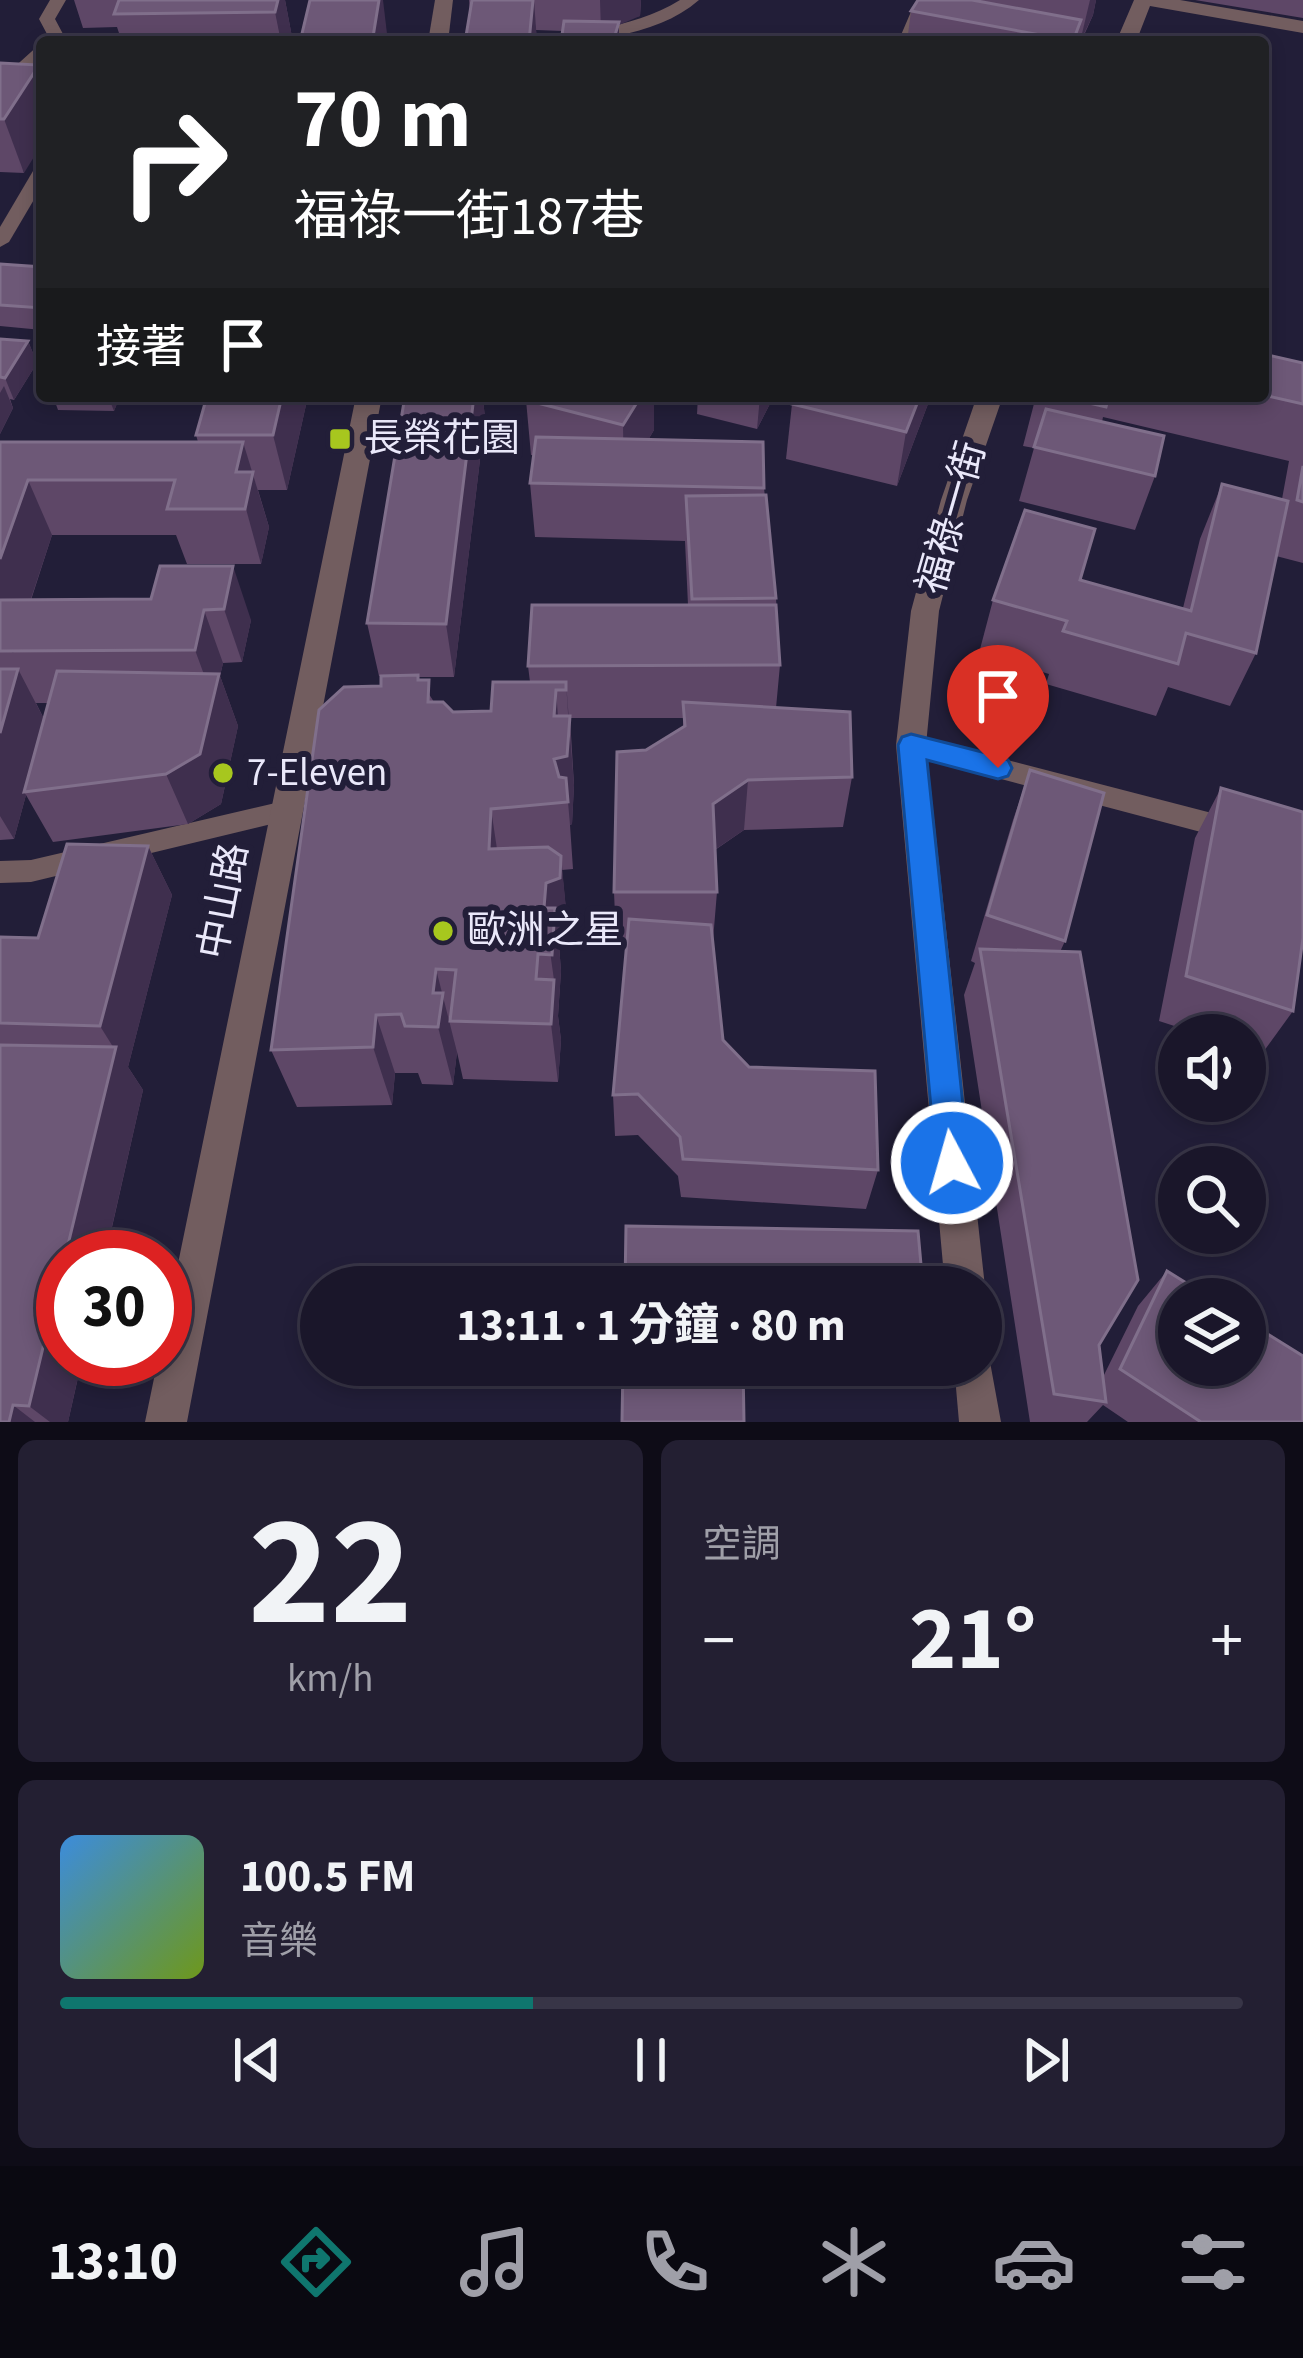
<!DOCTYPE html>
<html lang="zh-TW">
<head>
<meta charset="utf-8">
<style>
  :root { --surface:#1a162a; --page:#231f32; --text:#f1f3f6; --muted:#9f9fa8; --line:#383547; --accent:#0f766e }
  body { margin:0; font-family:"Source Sans 3","Noto Sans TC",sans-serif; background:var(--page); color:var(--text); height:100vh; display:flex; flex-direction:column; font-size:45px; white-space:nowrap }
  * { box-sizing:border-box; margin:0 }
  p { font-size:39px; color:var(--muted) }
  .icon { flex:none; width:66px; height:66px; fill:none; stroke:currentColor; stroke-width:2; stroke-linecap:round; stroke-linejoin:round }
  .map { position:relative; height:1422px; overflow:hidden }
  .side { display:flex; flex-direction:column; gap:18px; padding:18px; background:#0e0c17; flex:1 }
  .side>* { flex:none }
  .hud { position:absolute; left:36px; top:36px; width:1233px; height:366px; border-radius:12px; box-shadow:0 6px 18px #0003,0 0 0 3px var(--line); background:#202124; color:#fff; overflow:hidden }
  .controls { position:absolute; left:1158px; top:1014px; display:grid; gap:24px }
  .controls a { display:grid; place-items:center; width:108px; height:108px; border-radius:50%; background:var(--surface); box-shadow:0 6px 18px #0003,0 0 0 3px var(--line); font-size:60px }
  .speed { position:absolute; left:36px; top:1230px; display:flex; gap:24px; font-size:60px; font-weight:700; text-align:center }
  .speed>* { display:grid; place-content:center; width:156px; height:156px; border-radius:50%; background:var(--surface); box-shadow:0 6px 18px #0003,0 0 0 3px var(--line); line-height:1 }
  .speed .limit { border:18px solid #d22; background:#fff; color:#111 }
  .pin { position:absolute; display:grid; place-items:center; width:102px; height:102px; color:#fff; margin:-123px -51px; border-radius:50% 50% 50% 0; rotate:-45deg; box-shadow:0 0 12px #0007 }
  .pin .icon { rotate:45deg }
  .me { position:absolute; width:132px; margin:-66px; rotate:354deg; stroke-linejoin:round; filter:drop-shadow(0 0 9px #0008) }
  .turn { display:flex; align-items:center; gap:42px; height:252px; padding:0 60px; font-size:54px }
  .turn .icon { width:156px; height:156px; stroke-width:2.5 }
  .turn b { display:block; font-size:84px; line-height:102px }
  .then { display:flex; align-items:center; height:114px; padding:0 60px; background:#0003; gap:24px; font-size:45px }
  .big { font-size:90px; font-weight:700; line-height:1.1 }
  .side .tile { flex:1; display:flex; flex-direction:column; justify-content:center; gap:18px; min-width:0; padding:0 42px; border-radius:18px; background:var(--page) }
  .side .dial { align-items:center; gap:0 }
  .dial b { font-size:156px; line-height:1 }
  .song { display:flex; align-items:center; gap:36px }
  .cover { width:144px; height:144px; border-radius:18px; background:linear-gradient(135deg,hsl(210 70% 55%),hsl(80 70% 35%)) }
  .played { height:12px; border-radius:6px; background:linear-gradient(90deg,var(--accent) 40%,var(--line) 40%) }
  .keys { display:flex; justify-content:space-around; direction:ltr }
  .heat { display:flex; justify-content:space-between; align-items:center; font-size:66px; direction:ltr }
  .side .tiles { flex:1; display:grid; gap:18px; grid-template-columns:1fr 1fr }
  .tile:last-child { grid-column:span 2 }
  .trip { position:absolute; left:300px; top:1266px; width:702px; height:120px; border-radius:60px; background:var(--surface); box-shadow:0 6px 18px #0003,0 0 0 3px var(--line); font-weight:700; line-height:120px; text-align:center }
  .tab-bar { display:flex; height:192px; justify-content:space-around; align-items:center; background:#0a0911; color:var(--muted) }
  .tab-bar .icon { width:84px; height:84px }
  .tab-bar .selected { color:var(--accent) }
  .tab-bar b { font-size:54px; color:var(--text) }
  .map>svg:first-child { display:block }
</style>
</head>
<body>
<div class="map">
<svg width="1303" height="1422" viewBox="0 0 1303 1422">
  <rect width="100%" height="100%" fill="#221e38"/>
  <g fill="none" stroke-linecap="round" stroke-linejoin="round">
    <g fill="#725d5f" fill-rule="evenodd">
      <polygon points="50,0 66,0 55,19 63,34 56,42 42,42 42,57 11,87 8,102 0,107 0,80 41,43 40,42 47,34 39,19"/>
      <path d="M680 0H699C646 46 557 42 491 42L499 37C559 35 628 32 680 0Z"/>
      <polygon points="929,0 950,0 925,13 914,42 898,42 913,7"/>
      <polygon points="42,166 42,186 9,242 0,247 0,227 33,171"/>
      <polygon points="911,735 1231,818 1240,821 1244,829 1240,837 1231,840 911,755 902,752 899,745 902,738"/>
      <polygon points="284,801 293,804 297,811 293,818 284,821 31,882 0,883 0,861 31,860"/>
    </g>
    <g fill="#725d5f" fill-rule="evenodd">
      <polygon points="435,0 453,0 448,42 428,42"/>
      <polygon points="1134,0 1180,0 1303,21 1303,33 1150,6 1136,42 1116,42"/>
      <polygon points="356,396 382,396 187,1422 145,1422 158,1359 165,1359 165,1327"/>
      <polygon points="977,396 1003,396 967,500 939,611 926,745 985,1287 981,1295 981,1287 945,1287 896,745 911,611 941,500"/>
      <polygon points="981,1348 988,1351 1001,1422 959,1422 954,1365 981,1365"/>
    </g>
  </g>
  <g fill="#5e4767" fill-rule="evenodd">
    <polygon points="74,0 285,0 292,37 291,42 122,42 117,27 83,28"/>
    <polygon points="469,0 641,0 640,16 563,31 536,30 537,42 465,42 470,12"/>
    <polygon points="918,0 1096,0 1093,15 1081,42 907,42 911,11"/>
    <polygon points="1195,0 1303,0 1303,18"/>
    <polygon points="0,63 24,173 0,172"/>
    <polygon points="0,264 42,267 42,330 0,326"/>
    <polygon points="0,339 28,341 37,363 14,400 10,399 13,408 0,434"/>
    <polygon points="1263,354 1303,363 1303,563 1276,556 1256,653 1230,706 1168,687 1156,716 1046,684 1049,674 979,653 993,600 1080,580 1183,608 1200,539 1222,484 1282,499 1289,461 1103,417 1102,422 1155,476 1135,530 1019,501 1034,448 1023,446 1036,396 1263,396"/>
    <polygon points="53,396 120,396 114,411 58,410"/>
    <path d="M207 396H308L287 490H258L269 527 261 564H187L176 535H52L31 600 151 599 160 566 251 620 242 662 223 663 220 676 238 726 221 804 188 824 53 842 26 795 14 839 0 840V442H198L196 435ZM36 703H48L44 719Z"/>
    <polygon points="405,396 486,396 483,399 485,418 454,677 418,677 434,702 453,712 491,711 530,682 528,666 688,605 685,541 535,537 530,483 533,455 531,455 526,400 529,396 654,396 654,430 648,440 764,488 776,598 780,665 776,708 852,777 843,827 744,830 715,850 717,892 713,940 723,1040 749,1067 878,1170 866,1209 681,1197 678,1176 638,1135 615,1136 613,1095 627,939 616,939 614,892 646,750 683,727 683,718 570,718 574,785 572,824 570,825 573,869 562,870 567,920 566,942 559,945 561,971 558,1016 561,1040 558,1082 463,1079 457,1052 453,1085 422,1084 418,1073 395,1073 392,1105 297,1107 271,1050 381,686 388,676 379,676 367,623"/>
    <polygon points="698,396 774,396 757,429 697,414"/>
    <polygon points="931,396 897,486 786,459 792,404"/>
    <polygon points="1030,770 1065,941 1060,952 1103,1377 1138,1306 1167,1271 1303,1422 1128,1422 1103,1405 1087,1422 1030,1422 964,995 975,963 971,961 1013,820"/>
    <polygon points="1221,788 1293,1011 1261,1055 1245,1049 1245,1035 1202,1035 1159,1021 1195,838"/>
    <polygon points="148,846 172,895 128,1067 143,1090 68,1422 0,1422 0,937 38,938"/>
  </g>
  <g fill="#3f2f4e">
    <polygon points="278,0 285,0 292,37 291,42 281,42 275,12"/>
    <polygon points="379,0 383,0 388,42 363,42"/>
    <polygon points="534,0 537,42 529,42"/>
    <polygon points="600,0 641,0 640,16 619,25 619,42 613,42 601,31"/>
    <polygon points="1090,0 1096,0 1093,15 1080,42"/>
    <polygon points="39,65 42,73 42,144 24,173 4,119"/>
    <polygon points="28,341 37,363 14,400 5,378"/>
    <polygon points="4,386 13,408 0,434 0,393"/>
    <polygon points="108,396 120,396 114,411"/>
    <polygon points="282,396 308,396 287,490 273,435"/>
    <polygon points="472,396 486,396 483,399 485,418 454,677 446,624"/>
    <polygon points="641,396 654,396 654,430 624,480 623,425"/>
    <polygon points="760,396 774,396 757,429"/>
    <polygon points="920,396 931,396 897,486 906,432"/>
    <polygon points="243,442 269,527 261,564 236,472"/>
    <polygon points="28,480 52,535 13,653 0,628 0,559"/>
    <polygon points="233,566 251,620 242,662 224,609"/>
    <polygon points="204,610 223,663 220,676 238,726 221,804 188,824 166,774 213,699 195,650"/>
    <polygon points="18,669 45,721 24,792 26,795 14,839 0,816 0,733"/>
    <polygon points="566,682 574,785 572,824 570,825 568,802 558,803 554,759 556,690 561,757 569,728"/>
    <polygon points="748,780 744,830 710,853 713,804"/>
    <polygon points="491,809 501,876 489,849"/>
    <polygon points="148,846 172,895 128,1067 143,1090 105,1257 65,1257 115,1050 100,1026"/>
    <polygon points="561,856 567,920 566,942 559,945 561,971 558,1016 561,1040 558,1082 551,1024 554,980 544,908 546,883"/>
    <polygon points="436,969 457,1052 453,1085 438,1027 433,993"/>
    <polygon points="376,1015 395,1073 392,1105 373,1047"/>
    <polygon points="63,1264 63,1359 82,1359 68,1422 50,1422 29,1406"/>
    <polygon points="13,1405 35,1422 9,1422"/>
  </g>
  <g fill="#6d5877" stroke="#806f8b" stroke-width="3">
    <polygon points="119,0 278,0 275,12 114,14"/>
    <polygon points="310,0 379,0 373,37 363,42 300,42"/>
    <polygon points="472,0 533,0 529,42 465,42"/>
    <polygon points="918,0 972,0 1081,20 1073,41 911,11"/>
    <polygon points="564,21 619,22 613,42 561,42"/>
    <polygon points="0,63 39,65 4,119 0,119"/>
    <polygon points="0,264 42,267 42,308 0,305"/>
    <polygon points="0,339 28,341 5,378 0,377"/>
    <polygon points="1263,354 1303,363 1303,404 1263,395"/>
    <polygon points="207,396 282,396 273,435 196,435"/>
    <polygon points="405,396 474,396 446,624 367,623"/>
    <polygon points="529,396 641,396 623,425 526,400"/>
    <polygon points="796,396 920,396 906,432 792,404"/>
    <polygon points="1059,396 1109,396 1106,407"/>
    <polygon points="1046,409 1164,436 1155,476 1034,447"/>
    <polygon points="536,437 763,442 764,488 530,483"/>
    <polygon points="0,442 243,442 236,472 253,472 245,509 167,509 175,480 28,480 0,559"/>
    <polygon points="1303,466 1303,502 1297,500"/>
    <polygon points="1222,484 1288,501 1256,653 1186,633 1178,664 1063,631 1067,621 993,600 1025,510 1095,529 1080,580 1191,611"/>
    <polygon points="766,495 776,598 692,599 686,496"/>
    <polygon points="160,566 233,566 224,609 204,610 195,650 0,651 0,600 151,599"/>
    <polygon points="532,605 776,605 780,665 528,666"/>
    <polygon points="0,669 18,669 0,733"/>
    <polygon points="57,671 219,674 200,754 166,774 24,792"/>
    <polygon points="418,675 418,680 429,680 428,702 443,702 453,712 491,711 493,682 566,682 566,690 556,690 554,716 570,716 567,756 554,759 559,777 566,778 568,802 491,809 489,849 548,847 561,856 560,878 546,883 544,908 555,908 552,955 538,954 536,979 554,980 551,1024 450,1021 456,970 436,969 433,993 443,993 438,1027 405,1026 401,1014 376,1015 373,1047 271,1050 319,710 344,687 381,686 381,676"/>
    <polygon points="683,702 850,712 852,777 748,780 713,804 717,892 614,892 617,752 646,750 685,726"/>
    <polygon points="1030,770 1104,793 1065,941 987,915"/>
    <polygon points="1221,788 1303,812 1303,938 1293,1011 1186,976"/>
    <polygon points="67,844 148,846 100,1026 0,1023 0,937 38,938"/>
    <polygon points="629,919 711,925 723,1040 749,1067 875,1071 878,1170 683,1159 680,1137 638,1094 613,1095"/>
    <polygon points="980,949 1080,952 1138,1280 1099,1345 1106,1402 1054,1394"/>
    <polygon points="0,1045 116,1047 65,1257 63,1257 63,1264 29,1406 13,1405 9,1422 0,1422"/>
    <polygon points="626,1226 918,1231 923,1287 625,1287"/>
    <polygon points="1167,1271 1212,1299 1179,1299 1179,1365 1245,1365 1245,1320 1303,1356 1303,1422 1201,1422 1120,1369"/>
    <polygon points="623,1365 743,1365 744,1422 622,1422"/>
  </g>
  <polygon fill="#1a73e8" stroke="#114b97" stroke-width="3" points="911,734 998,756 1008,760 1012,768 1008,776 998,779 927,760 969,1163 964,1174 952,1179 941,1174 936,1163 898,745 902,737"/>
  <g fill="#a7c71e" stroke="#221e38" stroke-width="4.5">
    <rect x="328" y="427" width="24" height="24" rx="6"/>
    <circle cx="223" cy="773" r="12"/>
    <circle cx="443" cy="931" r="12"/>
  </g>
  <g text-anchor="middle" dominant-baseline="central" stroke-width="12" stroke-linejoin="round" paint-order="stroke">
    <g font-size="39" fill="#eae8fa" stroke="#221e38" text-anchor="start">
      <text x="364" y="439">長榮花園</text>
      <text x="247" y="773">7-Eleven</text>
      <text x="467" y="931">歐洲之星</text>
    </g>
    <g font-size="39" fill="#eae8fa" stroke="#221e38">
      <text transform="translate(952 518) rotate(-74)">福祿一街</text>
      <text transform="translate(224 901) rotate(-79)">中山路</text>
    </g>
  </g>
</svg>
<div class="controls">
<a><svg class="icon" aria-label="sound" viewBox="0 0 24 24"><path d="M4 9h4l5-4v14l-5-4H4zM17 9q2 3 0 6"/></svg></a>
<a><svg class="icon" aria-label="search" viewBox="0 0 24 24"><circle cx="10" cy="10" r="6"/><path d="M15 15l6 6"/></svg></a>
<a><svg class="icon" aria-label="layers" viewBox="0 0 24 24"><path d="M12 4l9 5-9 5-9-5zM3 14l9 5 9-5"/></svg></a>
</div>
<div class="speed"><div class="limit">30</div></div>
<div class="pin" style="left:998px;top:768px;background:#d93025"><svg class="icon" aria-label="arrive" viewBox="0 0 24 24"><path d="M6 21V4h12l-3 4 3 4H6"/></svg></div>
<svg class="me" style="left:952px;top:1163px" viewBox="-20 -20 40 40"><circle r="17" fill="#1a73e8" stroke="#fff" stroke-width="3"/><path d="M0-11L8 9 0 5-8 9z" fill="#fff"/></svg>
<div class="trip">13:11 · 1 分鐘 · 80 m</div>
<div class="hud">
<div class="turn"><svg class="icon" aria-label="right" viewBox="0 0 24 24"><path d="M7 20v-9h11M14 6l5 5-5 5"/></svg><div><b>70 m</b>福祿一街187巷</div></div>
<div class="then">接著<svg class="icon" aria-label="arrive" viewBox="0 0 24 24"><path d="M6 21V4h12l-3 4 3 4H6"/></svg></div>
</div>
</div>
<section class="side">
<div class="tiles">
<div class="tile dial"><b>22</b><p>km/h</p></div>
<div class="tile"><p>空調</p>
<div class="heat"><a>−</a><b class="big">21°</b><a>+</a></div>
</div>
<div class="tile">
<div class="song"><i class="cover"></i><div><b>100.5 FM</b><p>音樂</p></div></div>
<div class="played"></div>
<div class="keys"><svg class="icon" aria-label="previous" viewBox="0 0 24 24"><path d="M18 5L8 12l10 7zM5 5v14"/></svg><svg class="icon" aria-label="pause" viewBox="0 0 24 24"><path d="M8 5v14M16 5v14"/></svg><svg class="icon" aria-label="next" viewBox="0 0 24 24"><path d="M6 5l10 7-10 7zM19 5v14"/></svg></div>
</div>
</div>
</section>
<nav class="tab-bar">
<b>13:10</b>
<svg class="icon selected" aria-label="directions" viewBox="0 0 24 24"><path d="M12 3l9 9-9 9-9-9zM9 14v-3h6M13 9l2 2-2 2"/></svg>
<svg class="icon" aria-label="music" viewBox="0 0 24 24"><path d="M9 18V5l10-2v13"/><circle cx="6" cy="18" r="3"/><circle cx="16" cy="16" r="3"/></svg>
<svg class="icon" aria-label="phone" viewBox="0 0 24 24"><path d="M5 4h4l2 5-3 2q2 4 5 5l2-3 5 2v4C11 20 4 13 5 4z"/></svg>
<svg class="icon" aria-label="climate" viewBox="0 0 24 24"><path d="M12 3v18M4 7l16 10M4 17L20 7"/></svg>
<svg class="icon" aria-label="car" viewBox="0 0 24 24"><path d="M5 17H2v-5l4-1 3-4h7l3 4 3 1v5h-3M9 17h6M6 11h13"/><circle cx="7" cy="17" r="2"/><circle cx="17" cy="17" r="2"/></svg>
<svg class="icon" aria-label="filters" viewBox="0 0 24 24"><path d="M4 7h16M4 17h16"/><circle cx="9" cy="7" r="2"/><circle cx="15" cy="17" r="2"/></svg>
</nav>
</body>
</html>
